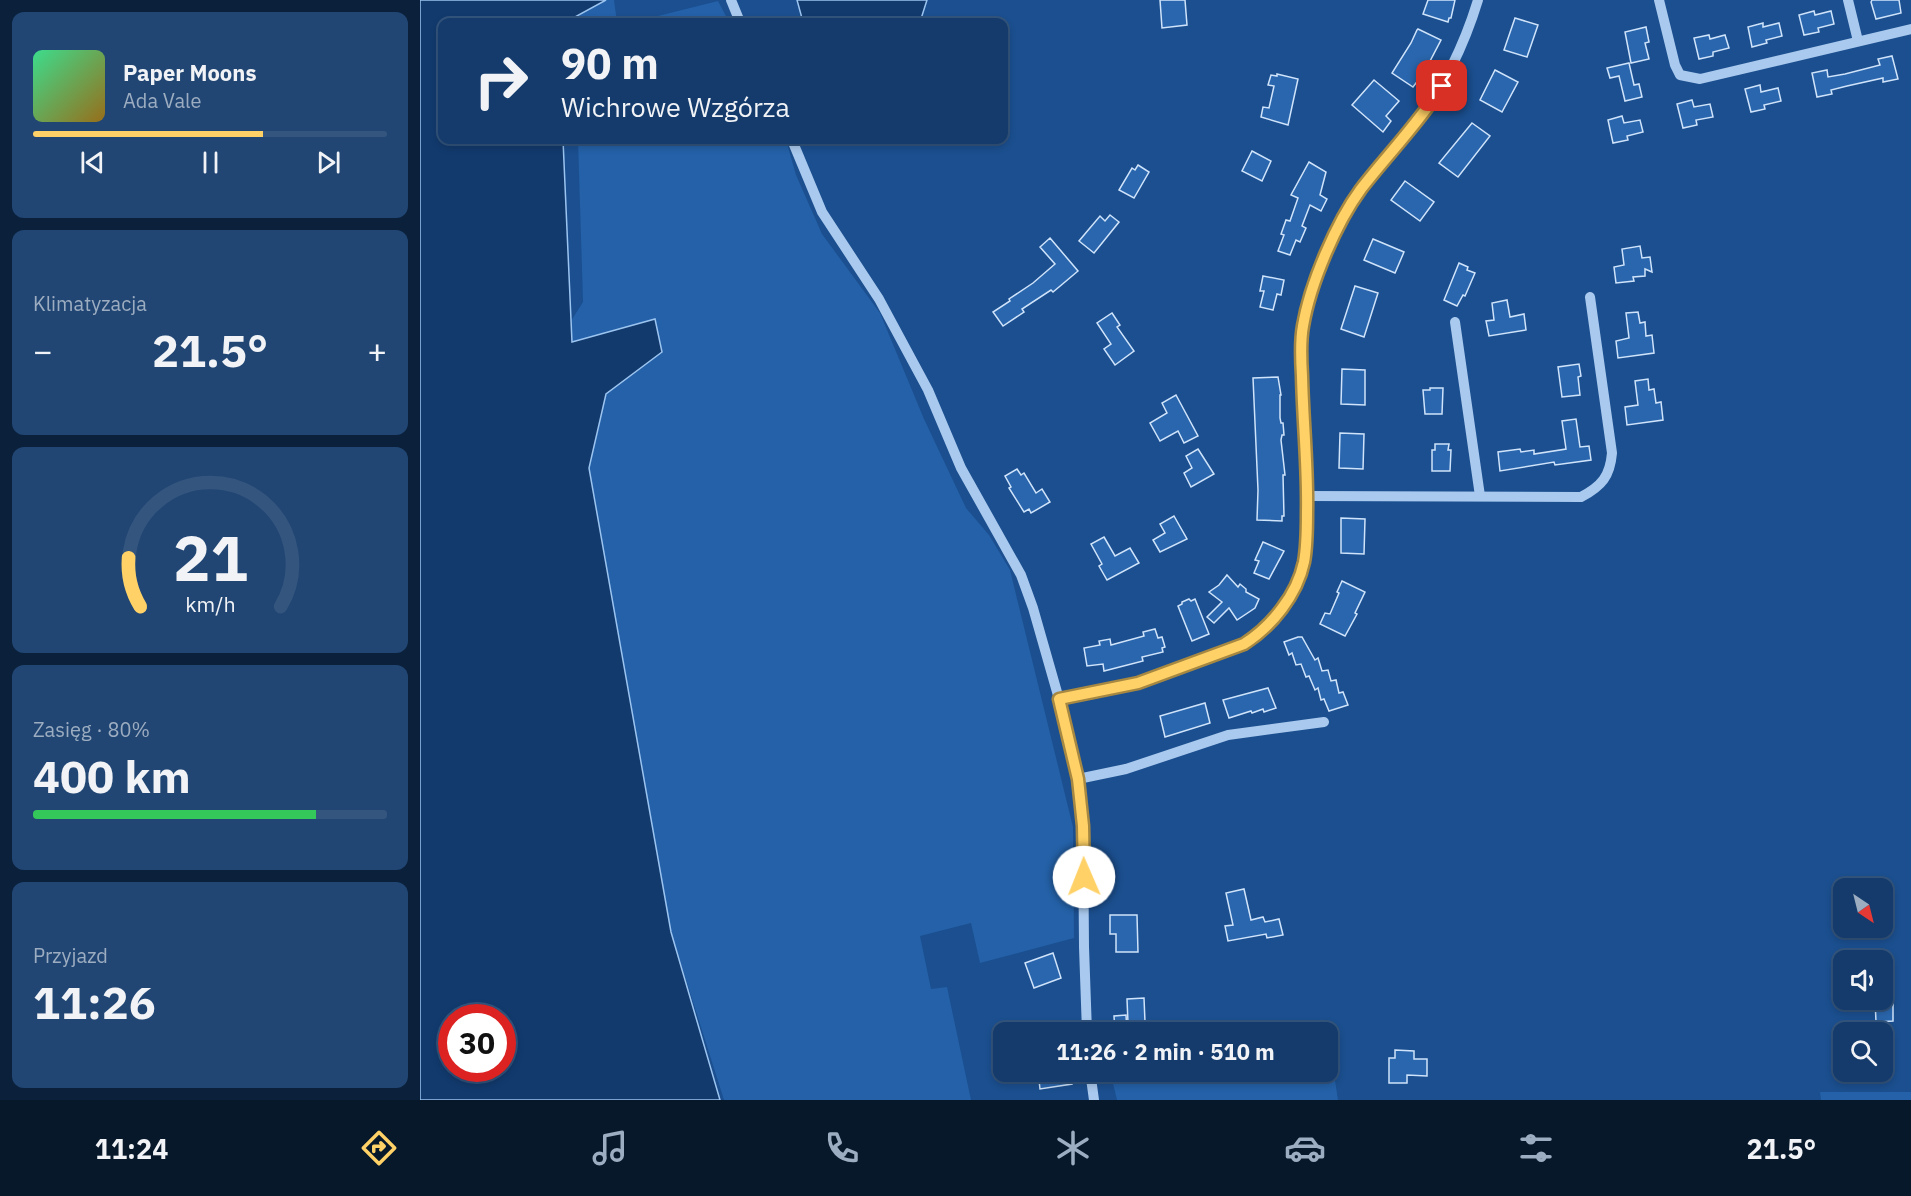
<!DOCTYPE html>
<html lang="pl">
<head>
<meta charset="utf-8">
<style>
  :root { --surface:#143b6b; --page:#214673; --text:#f1f3f6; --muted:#9dadc1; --line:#33557e; --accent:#ffd166 }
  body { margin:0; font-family:"IBM Plex Sans",sans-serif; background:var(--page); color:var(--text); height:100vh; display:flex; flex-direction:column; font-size:22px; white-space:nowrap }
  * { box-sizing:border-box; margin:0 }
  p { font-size:20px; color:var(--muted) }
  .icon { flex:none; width:33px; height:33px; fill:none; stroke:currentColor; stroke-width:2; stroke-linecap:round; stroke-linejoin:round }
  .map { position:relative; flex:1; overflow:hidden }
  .side { display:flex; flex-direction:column; gap:12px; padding:12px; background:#0b203b; width:420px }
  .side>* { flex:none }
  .banner { position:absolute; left:18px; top:18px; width:570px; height:126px; border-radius:12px; box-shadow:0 3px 9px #0003,0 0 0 2px var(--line); background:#143b6b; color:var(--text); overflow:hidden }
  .needle { width:39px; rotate:145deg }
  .tools { position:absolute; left:1413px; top:878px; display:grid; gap:12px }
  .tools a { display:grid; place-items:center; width:60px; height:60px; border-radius:12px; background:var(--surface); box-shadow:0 3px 9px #0003,0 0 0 2px var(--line); font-size:30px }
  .speed { position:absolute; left:18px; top:1004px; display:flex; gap:12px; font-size:30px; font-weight:700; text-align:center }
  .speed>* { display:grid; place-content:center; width:78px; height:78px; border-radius:50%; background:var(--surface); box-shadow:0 3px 9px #0003,0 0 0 2px var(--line); line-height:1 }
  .speed .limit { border:9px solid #d22; background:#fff; color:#111 }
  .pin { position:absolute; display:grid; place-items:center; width:51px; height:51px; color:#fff; margin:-26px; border-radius:12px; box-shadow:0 3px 9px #0006 }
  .me { position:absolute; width:66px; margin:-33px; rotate:359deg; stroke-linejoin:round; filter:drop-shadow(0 0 4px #0008) }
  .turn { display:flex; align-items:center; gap:21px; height:126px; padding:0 24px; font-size:27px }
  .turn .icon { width:78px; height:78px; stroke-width:2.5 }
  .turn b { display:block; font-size:42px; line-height:51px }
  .big { font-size:45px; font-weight:700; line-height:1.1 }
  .side .tile { flex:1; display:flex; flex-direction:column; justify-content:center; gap:9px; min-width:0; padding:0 21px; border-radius:12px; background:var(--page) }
  .side .dial { align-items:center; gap:0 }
  .dial svg { height:156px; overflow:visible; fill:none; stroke:var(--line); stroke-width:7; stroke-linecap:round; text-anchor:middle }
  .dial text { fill:var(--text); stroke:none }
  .song { display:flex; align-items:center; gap:18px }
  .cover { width:72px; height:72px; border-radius:9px; background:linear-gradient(135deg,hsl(150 70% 55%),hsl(40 70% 35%)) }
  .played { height:6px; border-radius:3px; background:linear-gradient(90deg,var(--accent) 65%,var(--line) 65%) }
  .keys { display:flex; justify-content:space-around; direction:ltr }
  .heat { display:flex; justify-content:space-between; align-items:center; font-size:33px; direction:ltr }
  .charge { height:9px; border-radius:4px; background:linear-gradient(90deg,#34c759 80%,var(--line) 0) }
  .trip { position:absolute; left:573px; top:1022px; width:345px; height:60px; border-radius:12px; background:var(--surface); box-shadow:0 3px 9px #0003,0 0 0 2px var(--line); font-weight:700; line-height:60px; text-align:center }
  .tabs { display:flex; height:96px; justify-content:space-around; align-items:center; background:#08182b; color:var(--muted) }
  .tabs .icon { width:42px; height:42px }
  .tabs .selected { color:var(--accent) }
  .tabs b { font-size:27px; color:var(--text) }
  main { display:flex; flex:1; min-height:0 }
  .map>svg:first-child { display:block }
</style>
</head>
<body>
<main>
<section class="side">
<div class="tile">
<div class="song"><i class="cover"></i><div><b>Paper Moons</b><p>Ada Vale</p></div></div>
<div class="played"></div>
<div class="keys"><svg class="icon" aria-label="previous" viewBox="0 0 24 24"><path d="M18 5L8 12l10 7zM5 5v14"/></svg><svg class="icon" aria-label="pause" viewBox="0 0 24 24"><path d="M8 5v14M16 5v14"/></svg><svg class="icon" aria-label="next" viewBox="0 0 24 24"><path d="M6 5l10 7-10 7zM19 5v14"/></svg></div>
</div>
<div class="tile"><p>Klimatyzacja</p>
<div class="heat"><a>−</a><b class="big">21.5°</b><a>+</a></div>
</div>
<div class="tile dial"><svg viewBox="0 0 100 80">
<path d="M14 69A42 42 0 1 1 86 69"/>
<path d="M14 69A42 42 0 0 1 8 44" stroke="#ffd166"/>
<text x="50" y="56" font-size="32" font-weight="700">21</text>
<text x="50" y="72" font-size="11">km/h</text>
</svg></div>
<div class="tile"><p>Zasięg · 80%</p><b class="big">400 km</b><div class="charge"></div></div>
<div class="tile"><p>Przyjazd</p><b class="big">11:26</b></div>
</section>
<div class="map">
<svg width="1491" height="1100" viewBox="0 0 1491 1100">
  <rect width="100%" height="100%" fill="#1b4f8f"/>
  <g fill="#2461a8">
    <polygon points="186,0 194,0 197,22 151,22 152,18"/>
    <polygon points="298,1 309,22 214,22"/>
    <polygon points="158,140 366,140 376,175 402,234 460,313 504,419 546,508 569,535 590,570 653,827 654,938 560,963 551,923 500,936 511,989 527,987 551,1100 304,1100 251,932 169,468 186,394 242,352 235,319 152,343 151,321 163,302"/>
    <polygon points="906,1022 918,1100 697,1100 690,1071 908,1071 908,1032 757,1032 772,1029"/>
    <polygon points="1400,1092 1491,1092 1491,1100 1401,1100"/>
  </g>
  <g fill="#123a6d" stroke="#9cc4f0" stroke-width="1.5" fill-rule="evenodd">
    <path d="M0 0H186L153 18 151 22H22V140H143L152 342 235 319 242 352 186 394 169 468 251 932 300 1100H0ZM32 1017H82V1068H32Z"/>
    <polygon points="377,0 507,0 500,22 383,22"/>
  </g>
  <g fill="#2a66ad" stroke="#cfe3fa" stroke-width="1.5">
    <polygon points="740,0 765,0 767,25 742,28"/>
    <polygon points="1008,0 1035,0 1031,18 1029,18 1028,22 1003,14"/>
    <polygon points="1452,0 1479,0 1481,13 1456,19 1451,2"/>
    <polygon points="1394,11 1395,15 1411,11 1414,24 1398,28 1399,32 1384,35 1379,15"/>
    <polygon points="1095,18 1118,25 1107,57 1084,50"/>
    <polygon points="1343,23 1343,27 1359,23 1362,36 1346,40 1347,43 1332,47 1328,27"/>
    <polygon points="1226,27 1229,42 1225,43 1229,59 1211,63 1205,32"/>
    <polygon points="998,29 1021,40 998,84 996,83 993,87 972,73 991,43 997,30"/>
    <polygon points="1289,35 1290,39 1305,35 1309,48 1293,52 1293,56 1279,59 1274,38"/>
    <polygon points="1472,56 1478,79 1463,82 1463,78 1427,86 1411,90 1412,94 1397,97 1392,73 1407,70 1408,77 1425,74 1460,65 1458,59"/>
    <polygon points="1209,63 1214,85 1219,84 1222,97 1205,101 1199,76 1190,78 1187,68"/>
    <polygon points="1075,70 1098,82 1082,112 1060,100"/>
    <polygon points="857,74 878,79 868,125 841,117 843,107 849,108 854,86 848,85 851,75 857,76"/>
    <polygon points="954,80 979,101 966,116 971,121 963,132 932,105"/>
    <polygon points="1340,85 1341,92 1358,88 1361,101 1344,105 1345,109 1331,112 1325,89"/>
    <polygon points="1272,100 1274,107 1290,104 1293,117 1276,120 1277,125 1263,128 1257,104"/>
    <polygon points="1202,116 1204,123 1220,120 1223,132 1207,136 1208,140 1193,143 1188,120"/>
    <polygon points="1052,123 1070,136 1038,177 1019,163"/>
    <polygon points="832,151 851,161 842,181 822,171"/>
    <polygon points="889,162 906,172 900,195 907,199 901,211 890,205 882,226 886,228 880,242 876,240 870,255 858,251 864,235 861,234 866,220 870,221 878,198 871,195"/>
    <polygon points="718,165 729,172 714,198 699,190 712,168 715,170"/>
    <polygon points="985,181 1014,202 1000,221 971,200"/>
    <polygon points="690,215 699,222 674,253 659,241 680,216 685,221"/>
    <polygon points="630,238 658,271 633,292 631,290 602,309 604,312 583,326 573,312 590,301 589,299 613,283 635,264 620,247"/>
    <polygon points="953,239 984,252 975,273 944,260"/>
    <polygon points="1220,246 1222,258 1230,257 1232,272 1225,269 1225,276 1213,277 1214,281 1196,283 1194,267 1204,265 1202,249"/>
    <polygon points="1039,263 1048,267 1047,270 1055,273 1045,296 1043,295 1037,306 1024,300"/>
    <polygon points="843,276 864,280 861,295 857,294 853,310 840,307 844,291 840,291"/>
    <polygon points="935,286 958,293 944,337 921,329"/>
    <polygon points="1087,300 1090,317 1104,314 1106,330 1069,336 1066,321 1074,320 1072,303"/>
    <polygon points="1218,312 1220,323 1225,322 1226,336 1232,335 1234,353 1198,358 1196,341 1209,338 1206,313"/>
    <polygon points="692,313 700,325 697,327 714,351 695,365 684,349 691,344 677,323"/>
    <polygon points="1159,364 1161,376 1158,377 1160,395 1142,397 1138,367"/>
    <polygon points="922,369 945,370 945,405 921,404"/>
    <polygon points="858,377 861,395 860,395 860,418 861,423 863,423 864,435 862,435 861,440 865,475 863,475 864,516 862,516 862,521 837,520 838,490 833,378"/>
    <polygon points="1228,379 1229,390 1234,389 1236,403 1241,402 1243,420 1207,425 1205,407 1218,405 1215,381"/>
    <polygon points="1010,388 1023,388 1022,414 1005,414 1003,390 1010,390"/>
    <polygon points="756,395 778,436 764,443 758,431 740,441 730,423 747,413 742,403"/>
    <polygon points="1156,419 1160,447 1169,446 1171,460 1135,465 1134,462 1080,471 1078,452 1100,449 1101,452 1114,450 1114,454 1146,449 1142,421"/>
    <polygon points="920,433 944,434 943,469 919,468"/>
    <polygon points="1015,444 1029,444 1028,450 1031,450 1030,471 1012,471 1012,450 1015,450"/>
    <polygon points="778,449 794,474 771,487 764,473 772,468 766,456"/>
    <polygon points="597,469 601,475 604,473 616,493 622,489 630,502 611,513 609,509 604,512 589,488 591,487 585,476"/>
    <polygon points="754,516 767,539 740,552 733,540 745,533 740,524"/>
    <polygon points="921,518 945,519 944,554 921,553"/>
    <polygon points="684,537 695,556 710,548 719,563 687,580 679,566 682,564 671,544"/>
    <polygon points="843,542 864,551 849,579 834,573 839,561 835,560"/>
    <polygon points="807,575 818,587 820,584 826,589 826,592 839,599 835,608 817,620 809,608 794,623 787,617 802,602 789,592 799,585"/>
    <polygon points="922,581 945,592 935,613 937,614 925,636 900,624 905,613 910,614 919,593 917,592"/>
    <polygon points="769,599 771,601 775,599 789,634 772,641 758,606 762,604 762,602"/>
    <polygon points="735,629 738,638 742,637 745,647 742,648 743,652 722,657 723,661 684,671 683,664 667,666 664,648 680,645 679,641 690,639 691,645 724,636 723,632"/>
    <polygon points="878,637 882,637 895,660 898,658 902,671 908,670 911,681 916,680 919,693 923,692 928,705 909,711 904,699 901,700 898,688 895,690 889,676 886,677 881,664 876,665 872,653 869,655 864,642"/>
    <polygon points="848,688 856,708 844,712 843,709 832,713 831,711 809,718 803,700"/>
    <polygon points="785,703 790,723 745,737 740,716"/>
    <polygon points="824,889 831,920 843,917 845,922 859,919 863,935 847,938 846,934 808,941 805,926 813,925 806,893"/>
    <polygon points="690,915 717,915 718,952 696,952 696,934 690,934"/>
    <polygon points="633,953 641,978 614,988 605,963"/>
    <polygon points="1462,983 1473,983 1473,1021 1456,1022 1455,999 1462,999"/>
    <polygon points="724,998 725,1022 708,1023 707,999"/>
    <polygon points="706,1015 707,1032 695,1032 694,1016"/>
    <polygon points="975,1050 994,1051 994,1059 1007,1059 1007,1076 987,1075 987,1083 969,1083 969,1058 975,1058"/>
    <polygon points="618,1071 650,1071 652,1084 620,1089"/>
  </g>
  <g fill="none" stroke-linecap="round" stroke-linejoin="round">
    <g stroke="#a9c9ee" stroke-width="10">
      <polyline points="311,0 320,22"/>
      <polyline points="1239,0 1255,65 1260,75 1280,79 1491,29"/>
      <polyline points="1428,0 1438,41"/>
      <polyline points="372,140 402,212 459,299 508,390 541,468 601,575 613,608 639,699 661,797 663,826 664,947 667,1032"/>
      <polyline points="1035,322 1060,496"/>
      <path d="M887 496 1161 497C1182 486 1190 476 1192 453L1170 297"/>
      <path d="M639 699C685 695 731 679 775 663 795 655 820 649 837 635 858 616 877 590 884 563 890 537 888 507 887 481 884 431 879 380 883 331 885 308 894 286 902 265 917 227 939 191 964 159 974 148 986 138 995 126 1024 87 1044 46 1058 0"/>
      <polyline points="658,779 706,769 808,735 904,722"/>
      <polyline points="670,1071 674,1100"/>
    </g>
  </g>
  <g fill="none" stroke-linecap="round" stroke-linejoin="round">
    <defs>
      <path id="route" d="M664 877 663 826 658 779 639 699 718 683 824 644C852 626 877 595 884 562 887 546 887 528 887 512 888 467 883 422 882 376 881 360 880 342 883 326 890 284 916 223 941 189 968 154 999 123 1022 86"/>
    </defs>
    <use href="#route" stroke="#a68842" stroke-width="15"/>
    <use href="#route" stroke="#ffd166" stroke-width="10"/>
  </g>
</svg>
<div class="tools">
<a><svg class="needle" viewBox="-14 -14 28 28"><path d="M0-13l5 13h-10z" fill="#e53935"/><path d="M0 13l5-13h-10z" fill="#9dadc1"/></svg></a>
<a><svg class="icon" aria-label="sound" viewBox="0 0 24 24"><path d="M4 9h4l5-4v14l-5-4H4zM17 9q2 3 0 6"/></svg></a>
<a><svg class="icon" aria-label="search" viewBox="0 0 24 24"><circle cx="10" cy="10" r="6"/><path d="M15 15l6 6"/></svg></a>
</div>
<div class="speed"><div class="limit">30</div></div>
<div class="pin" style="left:1022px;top:86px;background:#d93025"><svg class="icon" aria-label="arrive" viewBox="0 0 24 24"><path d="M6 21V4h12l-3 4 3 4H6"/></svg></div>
<svg class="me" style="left:664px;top:877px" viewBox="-20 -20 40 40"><circle r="19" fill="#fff"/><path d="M0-13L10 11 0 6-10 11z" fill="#ffd166"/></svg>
<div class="trip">11:26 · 2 min · 510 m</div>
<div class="banner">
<div class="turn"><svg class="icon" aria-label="right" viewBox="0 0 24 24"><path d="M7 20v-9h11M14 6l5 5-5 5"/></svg><div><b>90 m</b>Wichrowe Wzgórza</div></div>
</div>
</div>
</main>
<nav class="tabs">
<b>11:24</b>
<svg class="icon selected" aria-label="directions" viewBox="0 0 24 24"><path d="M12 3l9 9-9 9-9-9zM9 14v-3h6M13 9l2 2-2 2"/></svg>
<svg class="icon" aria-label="music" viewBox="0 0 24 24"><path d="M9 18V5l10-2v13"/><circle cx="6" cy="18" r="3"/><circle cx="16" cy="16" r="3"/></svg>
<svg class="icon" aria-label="phone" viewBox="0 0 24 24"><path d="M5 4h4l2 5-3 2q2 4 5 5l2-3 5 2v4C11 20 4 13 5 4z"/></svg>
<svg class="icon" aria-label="climate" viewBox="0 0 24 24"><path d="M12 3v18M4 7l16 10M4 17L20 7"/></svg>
<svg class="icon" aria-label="car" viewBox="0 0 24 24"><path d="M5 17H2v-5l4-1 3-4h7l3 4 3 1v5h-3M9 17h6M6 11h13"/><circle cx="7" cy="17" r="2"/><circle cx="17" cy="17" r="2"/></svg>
<svg class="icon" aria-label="filters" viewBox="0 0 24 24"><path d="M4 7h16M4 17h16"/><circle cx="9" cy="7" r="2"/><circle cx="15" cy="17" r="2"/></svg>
<b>21.5°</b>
</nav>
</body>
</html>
